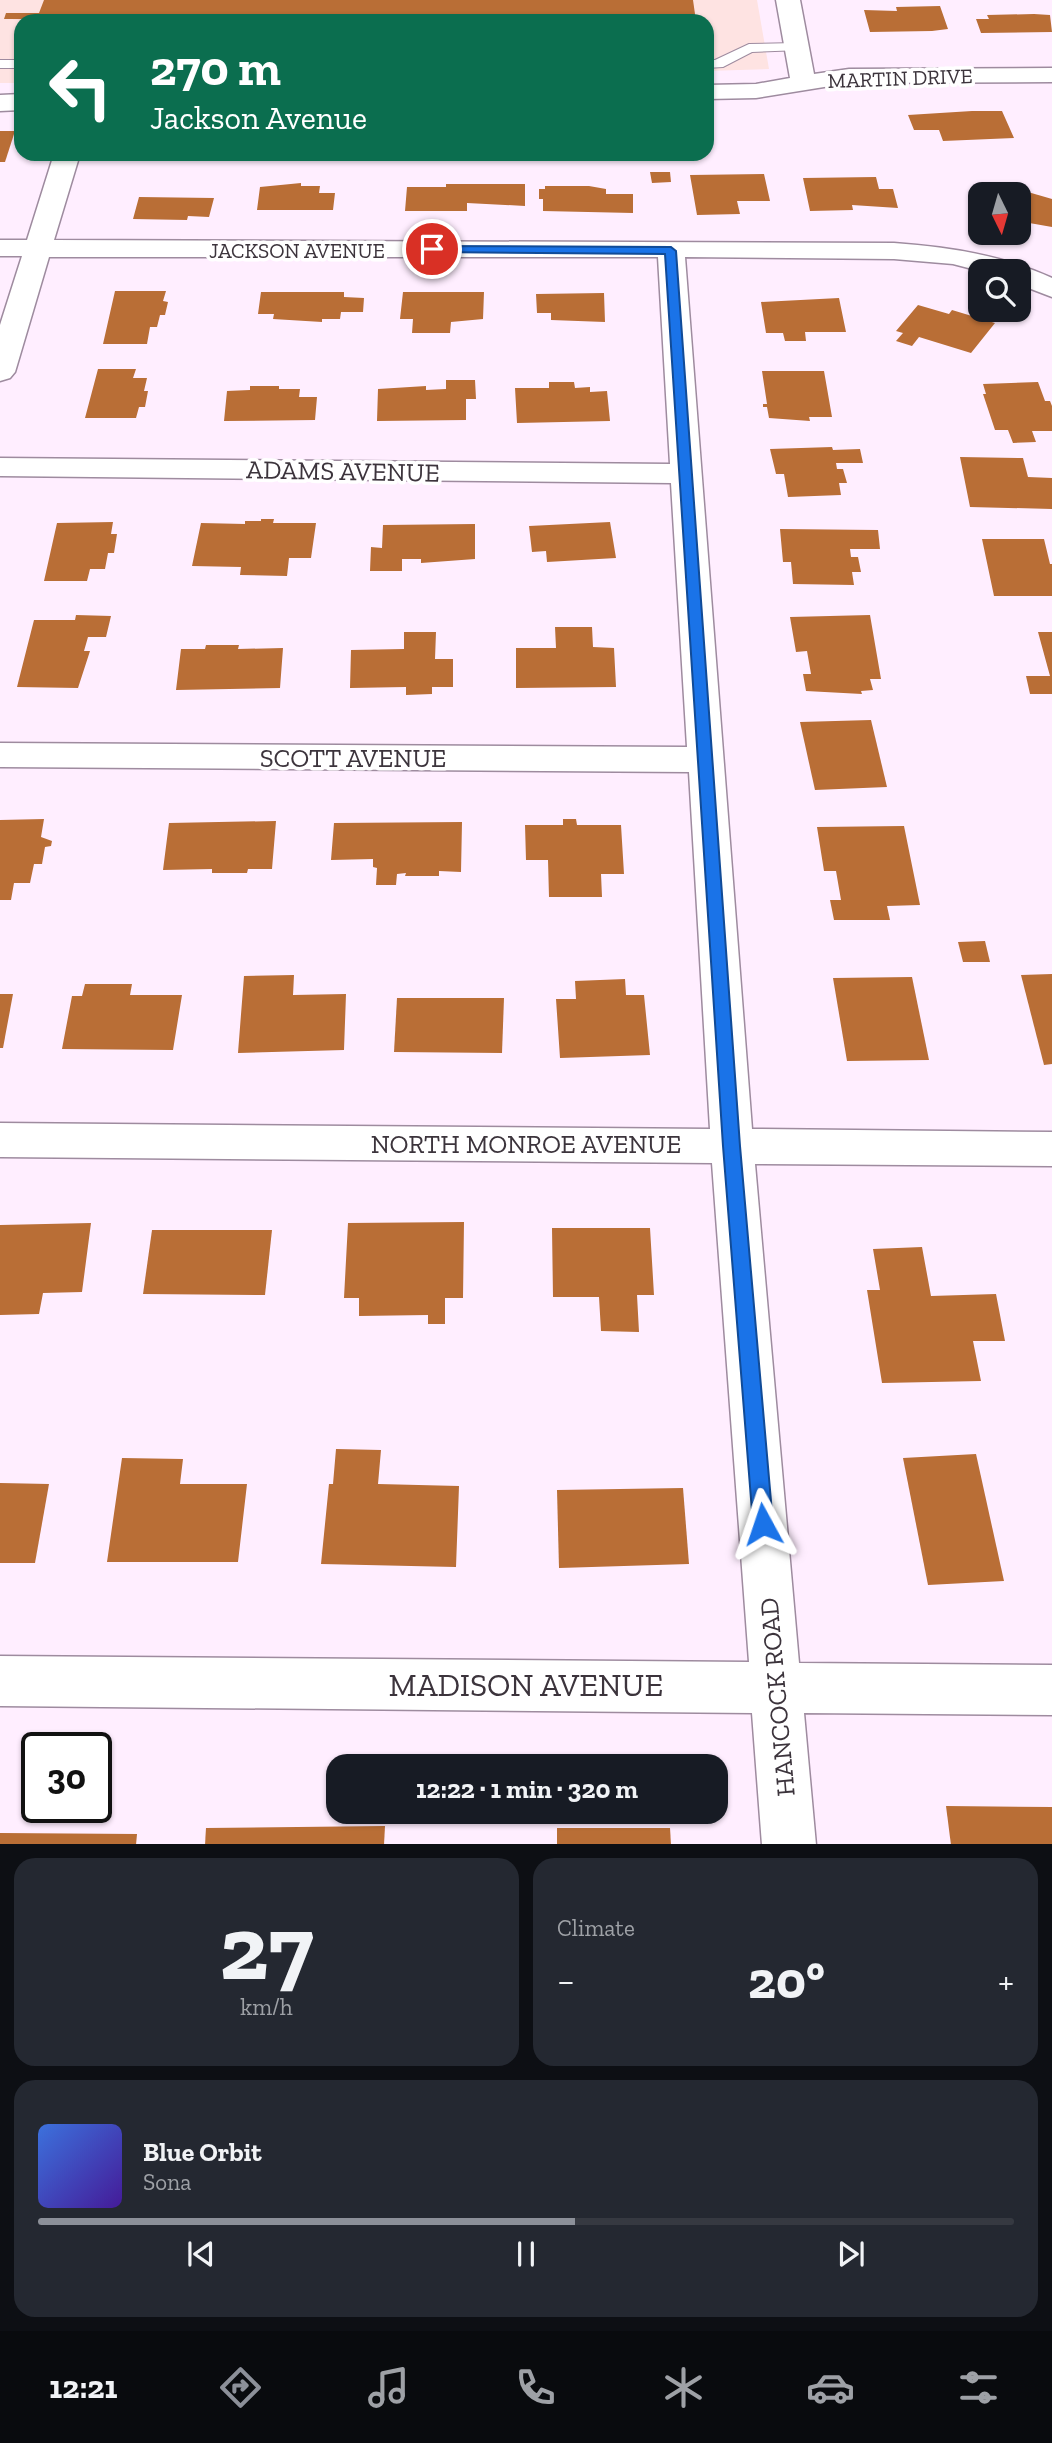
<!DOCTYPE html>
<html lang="en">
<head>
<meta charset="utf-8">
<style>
  :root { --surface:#171b24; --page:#242831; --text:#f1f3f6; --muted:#9ea1a6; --line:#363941; --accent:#8c9099 }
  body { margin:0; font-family:"Zilla Slab",serif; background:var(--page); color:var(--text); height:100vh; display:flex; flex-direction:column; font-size:26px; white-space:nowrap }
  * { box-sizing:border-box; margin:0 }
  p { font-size:23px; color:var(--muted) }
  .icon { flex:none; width:38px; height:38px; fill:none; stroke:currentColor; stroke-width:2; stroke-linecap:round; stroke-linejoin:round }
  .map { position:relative; height:1844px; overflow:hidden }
  .panel { display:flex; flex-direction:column; gap:14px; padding:14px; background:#0d0f14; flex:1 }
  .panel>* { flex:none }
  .guide { position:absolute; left:14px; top:14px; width:700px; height:147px; border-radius:21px; box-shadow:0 2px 5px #0004; background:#0b6e4f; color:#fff; overflow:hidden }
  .needle { width:46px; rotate:175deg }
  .fabs { position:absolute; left:968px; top:182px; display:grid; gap:14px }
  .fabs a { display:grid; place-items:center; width:63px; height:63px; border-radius:14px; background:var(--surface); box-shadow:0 2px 5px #0004; font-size:35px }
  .speed { position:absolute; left:21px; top:1732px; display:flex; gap:14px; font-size:35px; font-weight:700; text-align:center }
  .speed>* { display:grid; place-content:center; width:91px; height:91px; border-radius:50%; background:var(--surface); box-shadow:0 2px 5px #0004; line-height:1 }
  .speed .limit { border:4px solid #111; border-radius:10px; background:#fff; color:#111 }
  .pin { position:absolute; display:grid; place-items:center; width:60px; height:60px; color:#fff; margin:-30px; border:4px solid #fff; border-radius:50%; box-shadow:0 2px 7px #0007 }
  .me { position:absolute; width:77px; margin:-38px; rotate:355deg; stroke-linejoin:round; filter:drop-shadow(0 0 5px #0008) }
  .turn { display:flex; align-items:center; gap:24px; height:147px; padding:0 21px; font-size:32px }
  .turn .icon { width:91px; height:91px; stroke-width:2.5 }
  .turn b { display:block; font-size:49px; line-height:60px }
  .big { font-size:52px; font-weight:800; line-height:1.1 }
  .panel .widget { flex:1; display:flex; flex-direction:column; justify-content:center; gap:10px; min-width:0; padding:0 24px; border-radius:21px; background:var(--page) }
  .panel .dial { align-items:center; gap:0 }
  .dial b { font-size:91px; line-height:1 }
  .song { display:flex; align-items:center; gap:21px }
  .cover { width:84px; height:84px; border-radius:10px; background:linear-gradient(135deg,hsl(220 70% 55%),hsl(260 70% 35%)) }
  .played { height:7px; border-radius:4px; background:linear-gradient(90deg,var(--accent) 55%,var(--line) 55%) }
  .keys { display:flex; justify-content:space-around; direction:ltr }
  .heat { display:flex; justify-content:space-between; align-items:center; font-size:38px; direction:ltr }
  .panel .tiles { flex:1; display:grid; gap:14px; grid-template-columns:1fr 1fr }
  .widget:last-child { grid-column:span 2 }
  .trip { position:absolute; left:326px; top:1754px; width:402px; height:70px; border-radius:21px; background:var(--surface); box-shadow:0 2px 5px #0004; font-weight:800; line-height:70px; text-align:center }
  .tab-bar { display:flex; height:112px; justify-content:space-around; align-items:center; background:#090b0e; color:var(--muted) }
  .tab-bar .icon { width:49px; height:49px }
  .tab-bar .current { color:var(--accent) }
  .tab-bar b { font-size:32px; color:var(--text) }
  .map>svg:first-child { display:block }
</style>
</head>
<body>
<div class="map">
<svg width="1052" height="1845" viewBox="0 0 1052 1845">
  <rect width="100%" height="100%" fill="#fef"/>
  <polygon fill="#fee3e2" points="0,0 757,0 769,69 707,71 707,21 21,21 21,83 0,83"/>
  <g fill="#b96e36">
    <polygon points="44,0 693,0 696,21 4,19 6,13 39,13"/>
    <polygon points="940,6 948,29 932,31 870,32 864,10 897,11 896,7"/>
    <polygon points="1034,14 1050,15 1052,32 981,33 976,19 989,19 987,15"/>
    <polygon points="972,111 1002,111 1014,138 943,141 939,130 914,130 908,115"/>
    <polygon points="0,131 15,131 5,162 0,162"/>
    <polygon points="650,172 670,172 671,182 652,183"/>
    <polygon points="764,174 770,201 737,201 740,214 697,215 690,175"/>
    <polygon points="876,177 879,189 893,189 898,208 852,205 853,210 810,211 803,178"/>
    <polygon points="301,183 301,186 320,186 319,193 335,193 333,210 257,210 260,187"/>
    <polygon points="446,184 525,184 525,206 467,203 467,211 405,211 407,187 446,187"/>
    <polygon points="545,186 589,186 606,189 606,194 633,194 633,213 543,211 543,199 539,199 539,189 545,189"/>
    <polygon points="1021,190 1052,199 1052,227 1018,221 1018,193"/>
    <polygon points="139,197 214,198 209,217 188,216 187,220 133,219"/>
    <polygon points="115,291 166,291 163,301 168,302 165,315 160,315 157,327 150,327 147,344 103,344"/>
    <polygon points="261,292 344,292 344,297 364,298 363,312 341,312 340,319 322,319 322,322 273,319 274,314 258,314"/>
    <polygon points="403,292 484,292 483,319 451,322 450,333 412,333 413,319 400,319"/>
    <polygon points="604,293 605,322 551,320 551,313 537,313 536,294"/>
    <polygon points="839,298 846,332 805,332 806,341 785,341 783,333 766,333 761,302"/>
    <polygon points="918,305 949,314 952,310 995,323 971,353 919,337 912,346 896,341 903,333 896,331"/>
    <polygon points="98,369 136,369 133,378 147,378 144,391 148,391 145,407 139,407 136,418 85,418"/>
    <polygon points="762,371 824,371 832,417 809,417 810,421 769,418 767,407 763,407 763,404 767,404"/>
    <polygon points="446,380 475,380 476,399 466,399 466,420 377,421 378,389 426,386 426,390 446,389"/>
    <polygon points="549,382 574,382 575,388 590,387 590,392 607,391 610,421 517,423 515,388 549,388"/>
    <polygon points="1038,382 1045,401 1050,401 1052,406 1052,431 1032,431 1036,442 1013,443 1008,430 995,430 983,394 986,394 983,384"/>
    <polygon points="250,386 279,386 279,389 300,389 299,397 317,397 315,420 224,421 227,391 250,390"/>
    <polygon points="832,447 833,450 860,449 863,463 836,463 837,469 843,469 847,483 839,483 841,495 788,497 784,474 776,474 770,449"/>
    <polygon points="960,457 1023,458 1028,477 1052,478 1052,509 970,507"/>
    <polygon points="261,519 274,519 273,523 316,523 311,558 289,558 287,576 240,575 241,567 192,566 201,523 245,524 245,521 261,521"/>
    <polygon points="113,522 111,534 117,534 114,553 108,553 105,569 90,569 87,581 44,581 57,523"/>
    <polygon points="610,522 616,558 547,562 546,551 532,552 529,526"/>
    <polygon points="475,524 475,559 421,563 421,559 402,559 402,571 370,571 371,547 382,548 383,525"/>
    <polygon points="780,529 878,530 880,549 850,549 851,557 858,557 861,572 852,572 854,585 793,584 791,562 783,562"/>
    <polygon points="982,539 1044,539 1050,564 1052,564 1052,596 994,596"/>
    <polygon points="76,615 111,616 106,637 88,637 84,651 90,651 78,688 17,687 34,620 75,620"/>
    <polygon points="870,615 881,679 870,679 873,690 861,691 862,694 806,691 803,674 811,674 807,651 796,652 790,617"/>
    <polygon points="555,627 592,627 593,647 614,648 616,687 516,688 516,648 556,648"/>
    <polygon points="404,632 436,632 435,659 453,659 453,687 432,687 432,694 406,695 406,687 350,688 351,650 404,649"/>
    <polygon points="1038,632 1052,632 1052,694 1030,694 1026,676 1050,676"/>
    <polygon points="206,645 239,645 238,649 283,648 280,688 176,690 181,649 205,649"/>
    <polygon points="871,720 887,787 815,790 800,722"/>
    <polygon points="44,819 41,837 52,841 51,846 45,847 42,864 34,864 30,883 14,883 11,900 0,900 0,820"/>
    <polygon points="563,819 576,819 577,825 621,825 624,874 601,874 602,897 549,897 548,860 526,860 525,825 563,825"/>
    <polygon points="276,821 272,869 248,869 247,873 212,873 212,869 163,870 169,823"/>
    <polygon points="462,822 461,872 439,871 439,876 405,876 406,873 397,874 396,885 376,885 377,868 373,867 373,859 331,860 334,823"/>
    <polygon points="904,826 920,905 887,906 890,920 834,920 830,900 841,900 836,871 824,871 817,827"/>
    <polygon points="985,941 990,962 963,962 958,942"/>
    <polygon points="1052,974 1052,1064 1044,1065 1021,975"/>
    <polygon points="294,975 293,995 346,994 344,1050 238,1053 244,976"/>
    <polygon points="912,977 929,1060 847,1061 833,978"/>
    <polygon points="625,979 626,995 644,995 650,1055 560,1058 556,999 576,999 575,981"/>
    <polygon points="85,984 132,984 130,995 182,995 173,1050 62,1049 72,996 82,996"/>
    <polygon points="0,994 13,994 3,1048 0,1048"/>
    <polygon points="397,998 504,998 502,1053 394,1052"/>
    <polygon points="464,1222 463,1298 445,1298 445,1324 428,1324 428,1315 359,1316 359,1298 344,1298 348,1223"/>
    <polygon points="91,1223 82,1292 43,1293 39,1314 0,1315 0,1225"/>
    <polygon points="552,1228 650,1228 654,1295 637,1295 639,1332 601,1331 599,1297 553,1297"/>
    <polygon points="152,1230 272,1230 265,1295 143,1294"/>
    <polygon points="922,1247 931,1296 996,1294 1005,1341 973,1341 981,1381 882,1383 867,1290 880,1290 873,1249"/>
    <polygon points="336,1449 381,1450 378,1484 459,1486 456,1567 321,1564 329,1484 333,1484"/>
    <polygon points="976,1454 1004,1581 928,1585 903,1458"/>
    <polygon points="122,1458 183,1459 180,1484 247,1484 238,1562 107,1562"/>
    <polygon points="0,1483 49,1484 35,1563 0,1563"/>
    <polygon points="683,1488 689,1564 559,1568 557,1490"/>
    <polygon points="946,1806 1052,1807 1052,1845 951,1845"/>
    <polygon points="385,1826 384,1845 205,1845 206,1828"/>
    <polygon points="557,1828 670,1828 671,1845 557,1845"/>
    <polygon points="0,1833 137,1834 136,1845 0,1845"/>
  </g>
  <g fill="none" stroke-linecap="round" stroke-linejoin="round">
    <defs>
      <g id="lane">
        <polygon points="796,43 803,47 801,50 752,52 723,67 707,68 707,60 715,60 749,44"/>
        <rect x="0" y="60" width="21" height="8"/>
      </g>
      <g id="street">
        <polygon points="776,0 800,0 814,74 849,69 1052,68 1052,82 849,83 756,98 707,99 707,85 756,84 790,78"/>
        <polygon points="21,94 21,110 0,111 0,95"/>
        <path d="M54 154H80L54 240 894 243C949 247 1002 255 1052 278V297L1018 284V271H980L953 264 894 259 685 257 752 1129 1052 1132V1166L755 1164 799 1663 1052 1665V1715L804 1713 816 1845H762L752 1713 0 1706V1656L749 1662 712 1163 0 1157V1123L710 1129 689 772 0 767V743L687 747 671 483 0 476V458L670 464 658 257H49L15 372 10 378 0 381V325L22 256H0V240H27Z"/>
      </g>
    </defs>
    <use href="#lane" stroke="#9e8b9f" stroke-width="2"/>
    <use href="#street" stroke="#9e8b9f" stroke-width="3"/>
    <use href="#lane" fill="#fff" fill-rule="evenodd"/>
    <use href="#street" fill="#fff" fill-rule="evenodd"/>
  </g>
  <polygon fill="#1a73e8" stroke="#114b97" stroke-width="2" points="428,246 671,247 676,251 740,1146 773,1524 770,1531 763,1533 756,1531 753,1524 723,1146 665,254 432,252 428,251"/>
  <g text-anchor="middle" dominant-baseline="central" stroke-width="7" stroke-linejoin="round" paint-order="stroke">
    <g font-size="21" fill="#3c343c" stroke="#fff">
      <text transform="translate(900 78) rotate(-2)">MARTIN DRIVE</text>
      <text x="297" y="250">JACKSON AVENUE</text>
    </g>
    <g font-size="26" fill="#3c343c" stroke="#fff">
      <text transform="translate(343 471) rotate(1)">ADAMS AVENUE</text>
      <text x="353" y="758">SCOTT AVENUE</text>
      <text x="526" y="1144">NORTH MONROE AVENUE</text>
      <text transform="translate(777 1697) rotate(-95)">HANCOCK ROAD</text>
    </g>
    <g font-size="32" fill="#3c343c" stroke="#fff">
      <text x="526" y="1685">MADISON AVENUE</text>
    </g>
  </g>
</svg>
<div class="fabs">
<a><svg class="needle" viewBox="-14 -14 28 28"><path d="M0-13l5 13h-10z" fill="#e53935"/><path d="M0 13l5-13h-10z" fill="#9ea1a6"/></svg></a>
<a><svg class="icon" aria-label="search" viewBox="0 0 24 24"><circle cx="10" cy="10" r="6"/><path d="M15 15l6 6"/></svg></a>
</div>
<div class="speed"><div class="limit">30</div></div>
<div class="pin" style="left:432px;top:249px;background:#d93025"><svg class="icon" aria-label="arrive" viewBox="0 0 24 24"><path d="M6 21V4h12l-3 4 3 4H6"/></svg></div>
<svg class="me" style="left:763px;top:1524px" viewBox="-20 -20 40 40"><path d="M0-17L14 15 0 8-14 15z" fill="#1a73e8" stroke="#fff" stroke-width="4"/></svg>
<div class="trip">12:22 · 1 min · 320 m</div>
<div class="guide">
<div class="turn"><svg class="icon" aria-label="left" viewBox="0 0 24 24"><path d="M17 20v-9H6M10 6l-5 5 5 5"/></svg><div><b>270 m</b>Jackson Avenue</div></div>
</div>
</div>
<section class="panel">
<div class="tiles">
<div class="widget dial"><b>27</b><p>km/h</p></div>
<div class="widget"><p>Climate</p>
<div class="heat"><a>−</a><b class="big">20°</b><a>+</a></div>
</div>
<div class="widget">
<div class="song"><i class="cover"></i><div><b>Blue Orbit</b><p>Sona</p></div></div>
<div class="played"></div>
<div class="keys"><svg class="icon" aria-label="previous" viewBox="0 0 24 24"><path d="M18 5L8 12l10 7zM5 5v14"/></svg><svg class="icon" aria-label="pause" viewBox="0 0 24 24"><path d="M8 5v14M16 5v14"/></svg><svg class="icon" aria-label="next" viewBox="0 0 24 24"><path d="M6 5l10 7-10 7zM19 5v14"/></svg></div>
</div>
</div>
</section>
<nav class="tab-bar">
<b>12:21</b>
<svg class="icon current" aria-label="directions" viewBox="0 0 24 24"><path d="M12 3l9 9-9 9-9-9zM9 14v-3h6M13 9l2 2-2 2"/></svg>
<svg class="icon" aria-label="music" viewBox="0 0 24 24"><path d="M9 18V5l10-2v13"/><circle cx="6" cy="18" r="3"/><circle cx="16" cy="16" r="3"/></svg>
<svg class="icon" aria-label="phone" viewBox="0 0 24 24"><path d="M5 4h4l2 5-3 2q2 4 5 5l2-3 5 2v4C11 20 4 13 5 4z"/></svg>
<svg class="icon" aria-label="climate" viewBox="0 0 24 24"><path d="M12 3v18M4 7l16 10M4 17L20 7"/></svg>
<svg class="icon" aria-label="car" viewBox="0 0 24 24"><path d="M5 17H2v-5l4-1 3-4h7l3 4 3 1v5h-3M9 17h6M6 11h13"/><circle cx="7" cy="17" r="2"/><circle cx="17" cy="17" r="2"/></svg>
<svg class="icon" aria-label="filters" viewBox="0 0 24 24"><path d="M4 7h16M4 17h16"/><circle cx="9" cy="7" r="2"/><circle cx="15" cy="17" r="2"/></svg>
</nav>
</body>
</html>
